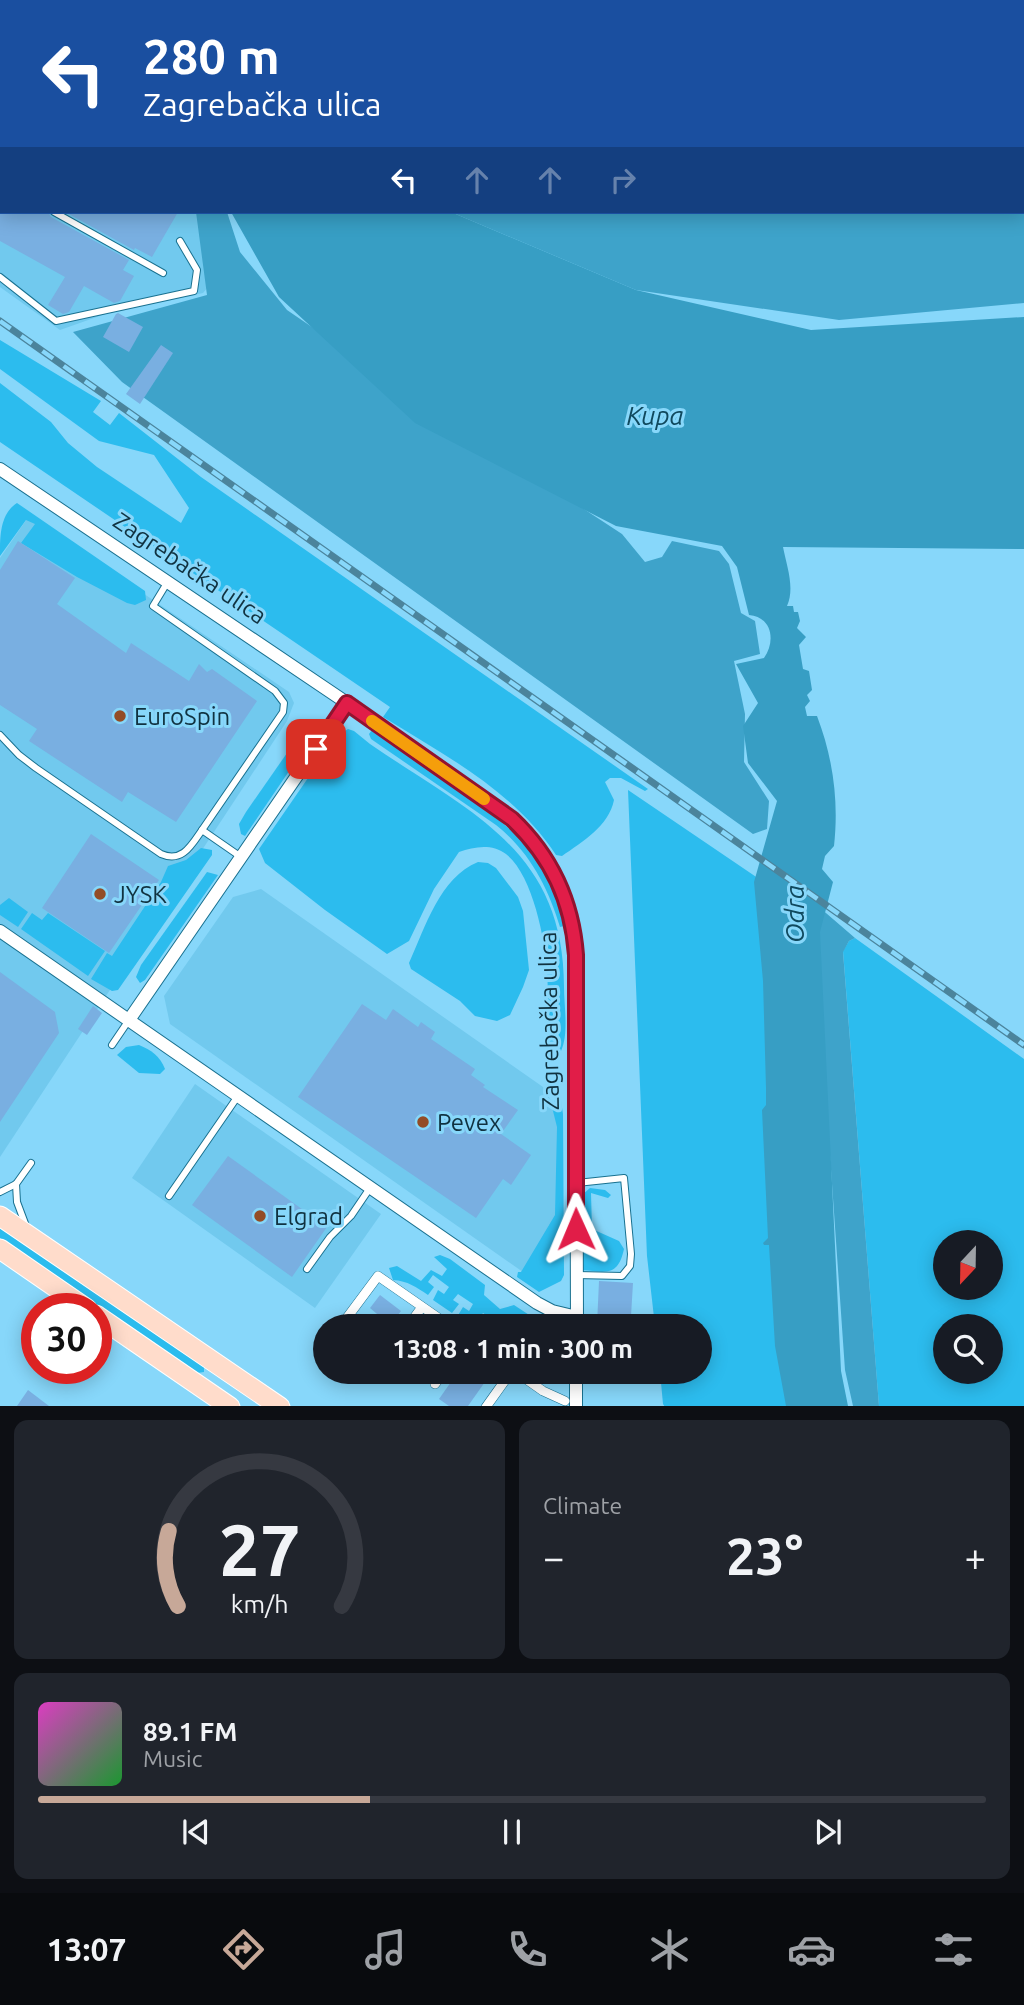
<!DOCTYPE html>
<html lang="en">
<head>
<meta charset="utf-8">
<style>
  :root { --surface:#171b24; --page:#20242c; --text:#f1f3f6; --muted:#9ea1a6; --line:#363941; --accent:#c7a898 }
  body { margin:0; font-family:Ubuntu,sans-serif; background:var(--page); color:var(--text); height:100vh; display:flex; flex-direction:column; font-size:26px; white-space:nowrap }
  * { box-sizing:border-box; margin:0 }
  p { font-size:23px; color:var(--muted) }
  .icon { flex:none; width:38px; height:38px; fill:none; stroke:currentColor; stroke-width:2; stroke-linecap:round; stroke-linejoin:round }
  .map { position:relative; height:1406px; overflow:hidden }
  .details { display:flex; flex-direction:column; gap:14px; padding:14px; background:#0d0f14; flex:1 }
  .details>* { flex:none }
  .banner { position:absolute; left:0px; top:0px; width:1026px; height:214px; box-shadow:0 4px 18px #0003; background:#1a4fa0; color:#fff; overflow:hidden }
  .needle { width:46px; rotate:202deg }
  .tools { position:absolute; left:933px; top:1230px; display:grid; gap:14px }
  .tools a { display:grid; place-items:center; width:70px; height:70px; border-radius:50%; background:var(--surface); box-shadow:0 4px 18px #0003; font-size:35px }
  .speed { position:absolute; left:21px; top:1293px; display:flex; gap:14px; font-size:35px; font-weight:700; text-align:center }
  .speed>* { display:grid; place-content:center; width:91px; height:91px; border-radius:50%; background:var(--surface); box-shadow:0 4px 18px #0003; line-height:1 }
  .speed .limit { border:10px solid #d22; background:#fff; color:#111 }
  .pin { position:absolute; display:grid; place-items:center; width:60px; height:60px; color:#fff; margin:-30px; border-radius:14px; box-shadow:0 4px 10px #0006 }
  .me { position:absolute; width:77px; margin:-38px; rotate:359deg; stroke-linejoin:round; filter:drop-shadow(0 0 5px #0008) }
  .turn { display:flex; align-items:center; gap:24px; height:147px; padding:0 28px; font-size:32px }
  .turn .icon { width:91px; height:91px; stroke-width:2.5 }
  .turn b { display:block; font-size:49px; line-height:60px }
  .lanes { display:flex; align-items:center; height:66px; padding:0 28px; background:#0003; justify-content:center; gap:35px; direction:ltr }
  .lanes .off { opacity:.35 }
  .big { font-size:52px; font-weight:600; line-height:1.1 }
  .details .tile { flex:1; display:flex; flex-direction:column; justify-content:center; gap:10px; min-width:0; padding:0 24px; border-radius:14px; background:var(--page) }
  .details .dial { align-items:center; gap:0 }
  .dial svg { height:182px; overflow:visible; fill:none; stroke:var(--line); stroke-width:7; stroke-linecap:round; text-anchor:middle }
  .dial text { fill:var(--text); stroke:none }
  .song { display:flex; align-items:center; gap:21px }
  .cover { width:84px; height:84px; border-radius:10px; background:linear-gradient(135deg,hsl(310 70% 55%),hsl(130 70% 35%)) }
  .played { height:7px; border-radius:4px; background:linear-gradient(90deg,var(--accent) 35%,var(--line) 35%) }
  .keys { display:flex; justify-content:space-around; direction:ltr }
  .heat { display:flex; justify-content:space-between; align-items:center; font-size:38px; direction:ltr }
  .details .tiles { flex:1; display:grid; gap:14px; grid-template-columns:1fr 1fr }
  .tile:last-child { grid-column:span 2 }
  .trip { position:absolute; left:313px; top:1314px; width:399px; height:70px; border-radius:35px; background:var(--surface); box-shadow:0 4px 18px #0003; font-weight:600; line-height:70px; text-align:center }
  .menu { display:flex; height:112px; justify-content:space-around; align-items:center; background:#090b0e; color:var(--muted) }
  .menu .icon { width:49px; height:49px }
  .menu .on { color:var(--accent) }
  .menu b { font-size:32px; color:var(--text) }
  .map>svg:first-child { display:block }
</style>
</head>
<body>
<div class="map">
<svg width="1024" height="1407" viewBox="0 0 1024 1407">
  <rect width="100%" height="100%" fill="#87d7fa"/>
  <g fill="#71c9ee">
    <polygon points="0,66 2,212 221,212 215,279 203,293 108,313 60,330 0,287"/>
    <polygon points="29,516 289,692 294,703 287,721 0,1157 0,558"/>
    <polygon points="261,889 543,1087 559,1114 564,1270 540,1284 170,1024 164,996 233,897"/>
    <polygon points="195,1084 381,1214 315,1308 132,1178"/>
  </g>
  <g fill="#2cbcee" fill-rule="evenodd">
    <path d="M0 340 101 401 93 412 110 425 119 413 201 477 648 789 645 791 621 778H610L605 782 614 800C609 826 582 842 562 856L556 855C514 791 446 756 383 717L390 707 0 442V383L51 422 68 443 97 467 181 523 189 508 154 455 99 441 0 369Z"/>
    <path d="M17 503 145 591 146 600 135 605 127 603 77 577 21 543 35 524 26 520 0 556C0 536 0 514 17 503Z"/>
    <polygon points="311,725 319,727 245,836 241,834 239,824 246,812 303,730"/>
    <path d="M348 729 354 731 370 744C469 812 564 849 564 987 564 1006 569 1034 561 1051L545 1047C546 1022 549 995 547 970 545 938 532 874 506 854 491 843 474 847 459 852L434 889 409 941 387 954 325 910 265 863 259 849 337 736Z"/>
    <path d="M372 730C398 747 425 766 451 785 510 826 548 852 564 926L560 927C548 887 529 851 496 825L371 739 369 734Z"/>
    <polygon points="628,790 765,883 790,1406 665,1407 663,1404 660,1372 700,1372 700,1326 655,1326 647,1256"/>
    <polygon points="201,848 212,850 212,855 118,990 112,991 91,979 107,953 112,956 161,882 168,866 186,860"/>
    <path d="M478 862 488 863 496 868 518 897 523 911 529 970 523 987 510 1015 497 1021 475 1016 460 1001 411 969 409 963C425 928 440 877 478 862Z"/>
    <polygon points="207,872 218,875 145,980 140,983 136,977 141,965"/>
    <polygon points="9,898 28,912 18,927 0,915 0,905"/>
    <polygon points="32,913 42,920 48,913 105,951 88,976 21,929"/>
    <path d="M855 938 1024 1059V1406H879L843 951 849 941ZM945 1242H990V1288H945ZM945 1326H990V1372H945Z"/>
    <path d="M139 1045C151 1050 160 1056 165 1069L160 1074 139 1073 117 1055 126 1047Z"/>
    <polygon points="556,1097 561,1101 563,1114 564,1275 561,1281 539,1292 517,1277 518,1272 521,1272 555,1215 557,1127 552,1107"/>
    <path d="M590 1188 605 1190 611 1195 608 1198 591 1193 592 1229 619 1241 624 1249C618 1277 606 1272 582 1270V1195Z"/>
    <polygon points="0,1226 204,1364 204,1372 197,1373 0,1238"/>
    <path d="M440 1255 450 1259 481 1282 485 1285 484 1295 500 1309 514 1305 546 1326H496L498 1323 483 1313 479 1319 484 1323 481 1326H471L457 1317 463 1307 469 1311 473 1304 458 1294 453 1300 459 1304 452 1313 433 1300 438 1290 444 1294 449 1287 433 1275 428 1282 434 1287 428 1295C416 1287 408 1281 393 1280L389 1268 397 1266 421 1281 431 1270 442 1276 447 1269 434 1257Z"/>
  </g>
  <g fill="#3ea3ca">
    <polygon points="209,0 1024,0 1024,303 839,320 636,290 451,212 1024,212 1024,2"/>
    <polygon points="196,212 227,212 240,252 287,310 448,420 622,534 645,562 662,557 672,541 719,551 729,564 741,613 755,621 760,654 734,661 745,714 744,762 769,801 767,829 753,834 122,382 73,332 207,295"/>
    <polygon points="819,907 855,938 849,941 843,952 879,1406 853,1406 845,1370 815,940"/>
  </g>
  <g fill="#379ec4">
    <polygon points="0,0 209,0 212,2 2,2 2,67"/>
    <path d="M231 212H451L636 290 811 330 1024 317V549L783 547C787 567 795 588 787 606H793L794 612H798L800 621 797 628 806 637 799 645 803 669 809 671 812 690 807 695 810 701 805 707 807 716H817C833 758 839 801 834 846L825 856 822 869 833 882 820 932 841 1371 848 1406H786L775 1346 769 1245H764L763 1243 768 1238 762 1110 766 1105V1088L763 981 754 882 777 801 748 763 743 726 758 703 736 664 764 658C776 641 772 617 749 615L737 567 722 546 616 526 415 423 279 297Z"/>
  </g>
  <g fill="#79afe1">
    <polygon points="0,212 48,212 51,217 129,260 123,270 134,276 120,301 114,303 84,286 69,312 63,314 48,305 65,277 0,241"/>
    <polygon points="65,212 178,212 152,257 135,248 134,250"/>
    <polygon points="118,313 143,327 129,352 103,337 116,314"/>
    <polygon points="161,345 173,353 140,404 126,394"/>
    <polygon points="18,541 75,578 57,604 126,653 131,643 189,681 199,664 207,672 212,669 257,701 176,822 128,792 122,802 29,741 37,729 0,705 0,570"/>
    <polygon points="91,834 159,880 109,953 42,908"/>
    <polygon points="0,972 55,1012 59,1033 0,1122"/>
    <polygon points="362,1004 386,1020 393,1009 418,1027 421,1022 435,1032 431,1039 475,1069 471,1075 485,1085 483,1087 518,1110 501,1134 531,1155 511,1185 503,1179 476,1218 298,1097"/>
    <polygon points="93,1006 102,1013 87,1035 78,1029"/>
    <polygon points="228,1156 327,1227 292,1277 192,1205"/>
    <polygon points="599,1281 633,1283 631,1316 619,1315 619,1326 597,1325"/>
    <polygon points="380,1295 401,1311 390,1325 370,1308"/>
    <polygon points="458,1372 492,1372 468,1406 449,1406 439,1399"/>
    <polygon points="28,1390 49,1406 17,1406"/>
  </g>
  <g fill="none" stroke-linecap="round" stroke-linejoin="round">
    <defs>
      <g id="service">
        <polyline points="0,182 2,183"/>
        <polyline points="54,212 163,273"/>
        <polyline points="0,277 56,321 194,291 197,270 180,241"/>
        <polyline points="167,583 153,606 275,691 284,703 283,712 202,830"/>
        <path d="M0 735 19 755 36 768 161 854C182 863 191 846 202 830L241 857"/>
        <polyline points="112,1045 129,1020"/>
        <polyline points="577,1183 624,1178 631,1254 630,1266 622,1276 577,1275"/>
        <polyline points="16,1184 17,1202 26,1226"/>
        <polyline points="0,1192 16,1184 31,1163"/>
        <polyline points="169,1196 238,1096"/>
        <polyline points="307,1269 330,1237 351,1216 370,1188"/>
      </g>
      <g id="pedestrian">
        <polyline points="346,1319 378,1276 450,1326"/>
        <polyline points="408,1326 422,1307"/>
        <polyline points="516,1372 543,1391 565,1401"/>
        <polyline points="435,1384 444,1372"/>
        <polyline points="486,1407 511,1372"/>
      </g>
      <g id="minor">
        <path d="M0 469 347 703 512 819C552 857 572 901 576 955L577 1326"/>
        <polyline points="0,931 537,1303 552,1311 577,1317"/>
        <polyline points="129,1020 347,703"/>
        <polyline points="576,1407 576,1372"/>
      </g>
      <g id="primary">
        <polyline points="0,1216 280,1407"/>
        <polyline points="0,1249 87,1309"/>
        <polyline points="96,1315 230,1407"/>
      </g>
    </defs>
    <use href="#service" stroke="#197190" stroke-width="8"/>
    <use href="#pedestrian" stroke="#197190" stroke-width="10"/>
    <use href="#minor" stroke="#197190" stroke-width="14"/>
    <use href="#primary" stroke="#fff" stroke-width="21"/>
    <use href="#service" stroke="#fff" stroke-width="6"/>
    <use href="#pedestrian" stroke="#fff" stroke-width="9"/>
    <use href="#minor" stroke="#fff" stroke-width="12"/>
    <use href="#primary" stroke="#ffdccb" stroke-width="19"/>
    <defs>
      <polyline id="rail" points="0,321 1024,1045"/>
    </defs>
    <use href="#rail" stroke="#4b849c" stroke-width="7"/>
    <use href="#rail" stroke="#87d7fa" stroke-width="4.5" stroke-dasharray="13" stroke-linecap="butt"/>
  </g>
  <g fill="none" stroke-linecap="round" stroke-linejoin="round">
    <defs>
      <path id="route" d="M316 749 347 703 512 819C552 857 572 901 576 955V1229"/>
    </defs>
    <use href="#route" stroke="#92132f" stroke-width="18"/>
    <use href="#route" stroke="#e11d48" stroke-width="12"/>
    <polyline stroke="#f59e0b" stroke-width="12" points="372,721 484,799"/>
  </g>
  <g fill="#934c26" stroke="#87d7fa" stroke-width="2.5">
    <circle cx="120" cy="716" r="7"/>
    <circle cx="100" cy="894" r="7"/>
    <circle cx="423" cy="1122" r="7"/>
    <circle cx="260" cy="1216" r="7"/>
  </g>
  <g text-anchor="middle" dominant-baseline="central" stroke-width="6" stroke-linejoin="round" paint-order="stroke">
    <g font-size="24" fill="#103240" stroke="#87d7fa">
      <text transform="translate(190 568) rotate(34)">Zagrebačka ulica</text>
      <text transform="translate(549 1021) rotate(-91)">Zagrebačka ulica</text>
    </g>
    <g font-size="24" fill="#103240" stroke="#87d7fa" text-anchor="start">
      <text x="134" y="716">EuroSpin</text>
      <text x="114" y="894">JYSK</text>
      <text x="437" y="1122">Pevex</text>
      <text x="274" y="1216">Elgrad</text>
    </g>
    <g font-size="26" font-style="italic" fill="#10495e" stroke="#87d7fa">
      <text x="655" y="415">Kupa</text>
      <text transform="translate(794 914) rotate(-90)">Odra</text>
    </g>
  </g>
</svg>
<div class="tools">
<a><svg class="needle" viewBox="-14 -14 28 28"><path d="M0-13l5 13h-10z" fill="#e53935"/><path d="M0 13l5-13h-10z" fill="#9ea1a6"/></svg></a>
<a><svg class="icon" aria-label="search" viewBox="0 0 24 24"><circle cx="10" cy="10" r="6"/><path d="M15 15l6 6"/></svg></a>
</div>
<div class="speed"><div class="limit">30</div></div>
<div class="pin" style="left:316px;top:749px;background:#d93025"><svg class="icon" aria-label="arrive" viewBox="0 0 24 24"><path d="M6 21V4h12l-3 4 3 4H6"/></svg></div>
<svg class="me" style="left:576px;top:1229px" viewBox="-20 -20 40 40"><path d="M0-17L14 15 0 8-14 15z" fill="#e11d48" stroke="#fff" stroke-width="4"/></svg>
<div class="trip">13:08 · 1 min · 300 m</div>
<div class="banner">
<div class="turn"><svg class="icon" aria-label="left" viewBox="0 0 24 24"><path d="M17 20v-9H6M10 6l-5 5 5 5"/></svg><div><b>280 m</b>Zagrebačka ulica</div></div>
<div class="lanes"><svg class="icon" aria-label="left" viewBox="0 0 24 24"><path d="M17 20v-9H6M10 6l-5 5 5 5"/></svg><svg class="icon off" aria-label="ahead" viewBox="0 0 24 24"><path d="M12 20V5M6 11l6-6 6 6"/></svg><svg class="icon off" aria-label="ahead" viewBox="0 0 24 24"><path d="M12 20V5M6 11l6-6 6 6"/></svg><svg class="icon off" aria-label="right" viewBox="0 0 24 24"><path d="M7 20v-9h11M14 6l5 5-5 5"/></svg></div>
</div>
</div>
<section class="details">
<div class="tiles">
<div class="tile dial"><svg viewBox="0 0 100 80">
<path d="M14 69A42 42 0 1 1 86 69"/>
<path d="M14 69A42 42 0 0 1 10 36" stroke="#c7a898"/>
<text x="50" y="56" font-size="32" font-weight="700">27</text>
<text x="50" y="72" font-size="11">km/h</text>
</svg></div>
<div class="tile"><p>Climate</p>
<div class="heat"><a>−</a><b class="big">23°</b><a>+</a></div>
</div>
<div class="tile">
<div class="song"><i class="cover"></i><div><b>89.1 FM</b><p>Music</p></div></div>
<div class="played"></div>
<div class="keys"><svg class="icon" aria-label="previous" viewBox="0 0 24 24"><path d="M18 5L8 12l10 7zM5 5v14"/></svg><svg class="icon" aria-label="pause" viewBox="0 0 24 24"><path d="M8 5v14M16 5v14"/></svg><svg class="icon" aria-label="next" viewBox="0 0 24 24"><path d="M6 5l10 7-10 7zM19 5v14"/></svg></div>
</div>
</div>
</section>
<nav class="menu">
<b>13:07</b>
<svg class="icon on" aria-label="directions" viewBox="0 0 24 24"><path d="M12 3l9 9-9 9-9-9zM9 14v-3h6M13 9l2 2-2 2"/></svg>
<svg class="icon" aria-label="music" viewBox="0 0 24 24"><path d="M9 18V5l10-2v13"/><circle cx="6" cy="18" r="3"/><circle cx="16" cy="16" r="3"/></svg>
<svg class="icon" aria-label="phone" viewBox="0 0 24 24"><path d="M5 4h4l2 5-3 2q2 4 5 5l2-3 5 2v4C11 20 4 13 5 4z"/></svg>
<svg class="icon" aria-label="climate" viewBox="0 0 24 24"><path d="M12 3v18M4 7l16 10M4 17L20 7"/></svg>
<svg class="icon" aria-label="car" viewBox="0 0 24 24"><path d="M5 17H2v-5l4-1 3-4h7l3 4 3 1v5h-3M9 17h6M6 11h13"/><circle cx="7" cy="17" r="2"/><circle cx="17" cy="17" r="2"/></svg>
<svg class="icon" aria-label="filters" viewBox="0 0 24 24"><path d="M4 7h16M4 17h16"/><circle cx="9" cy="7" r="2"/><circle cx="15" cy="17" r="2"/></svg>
</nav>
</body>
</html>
